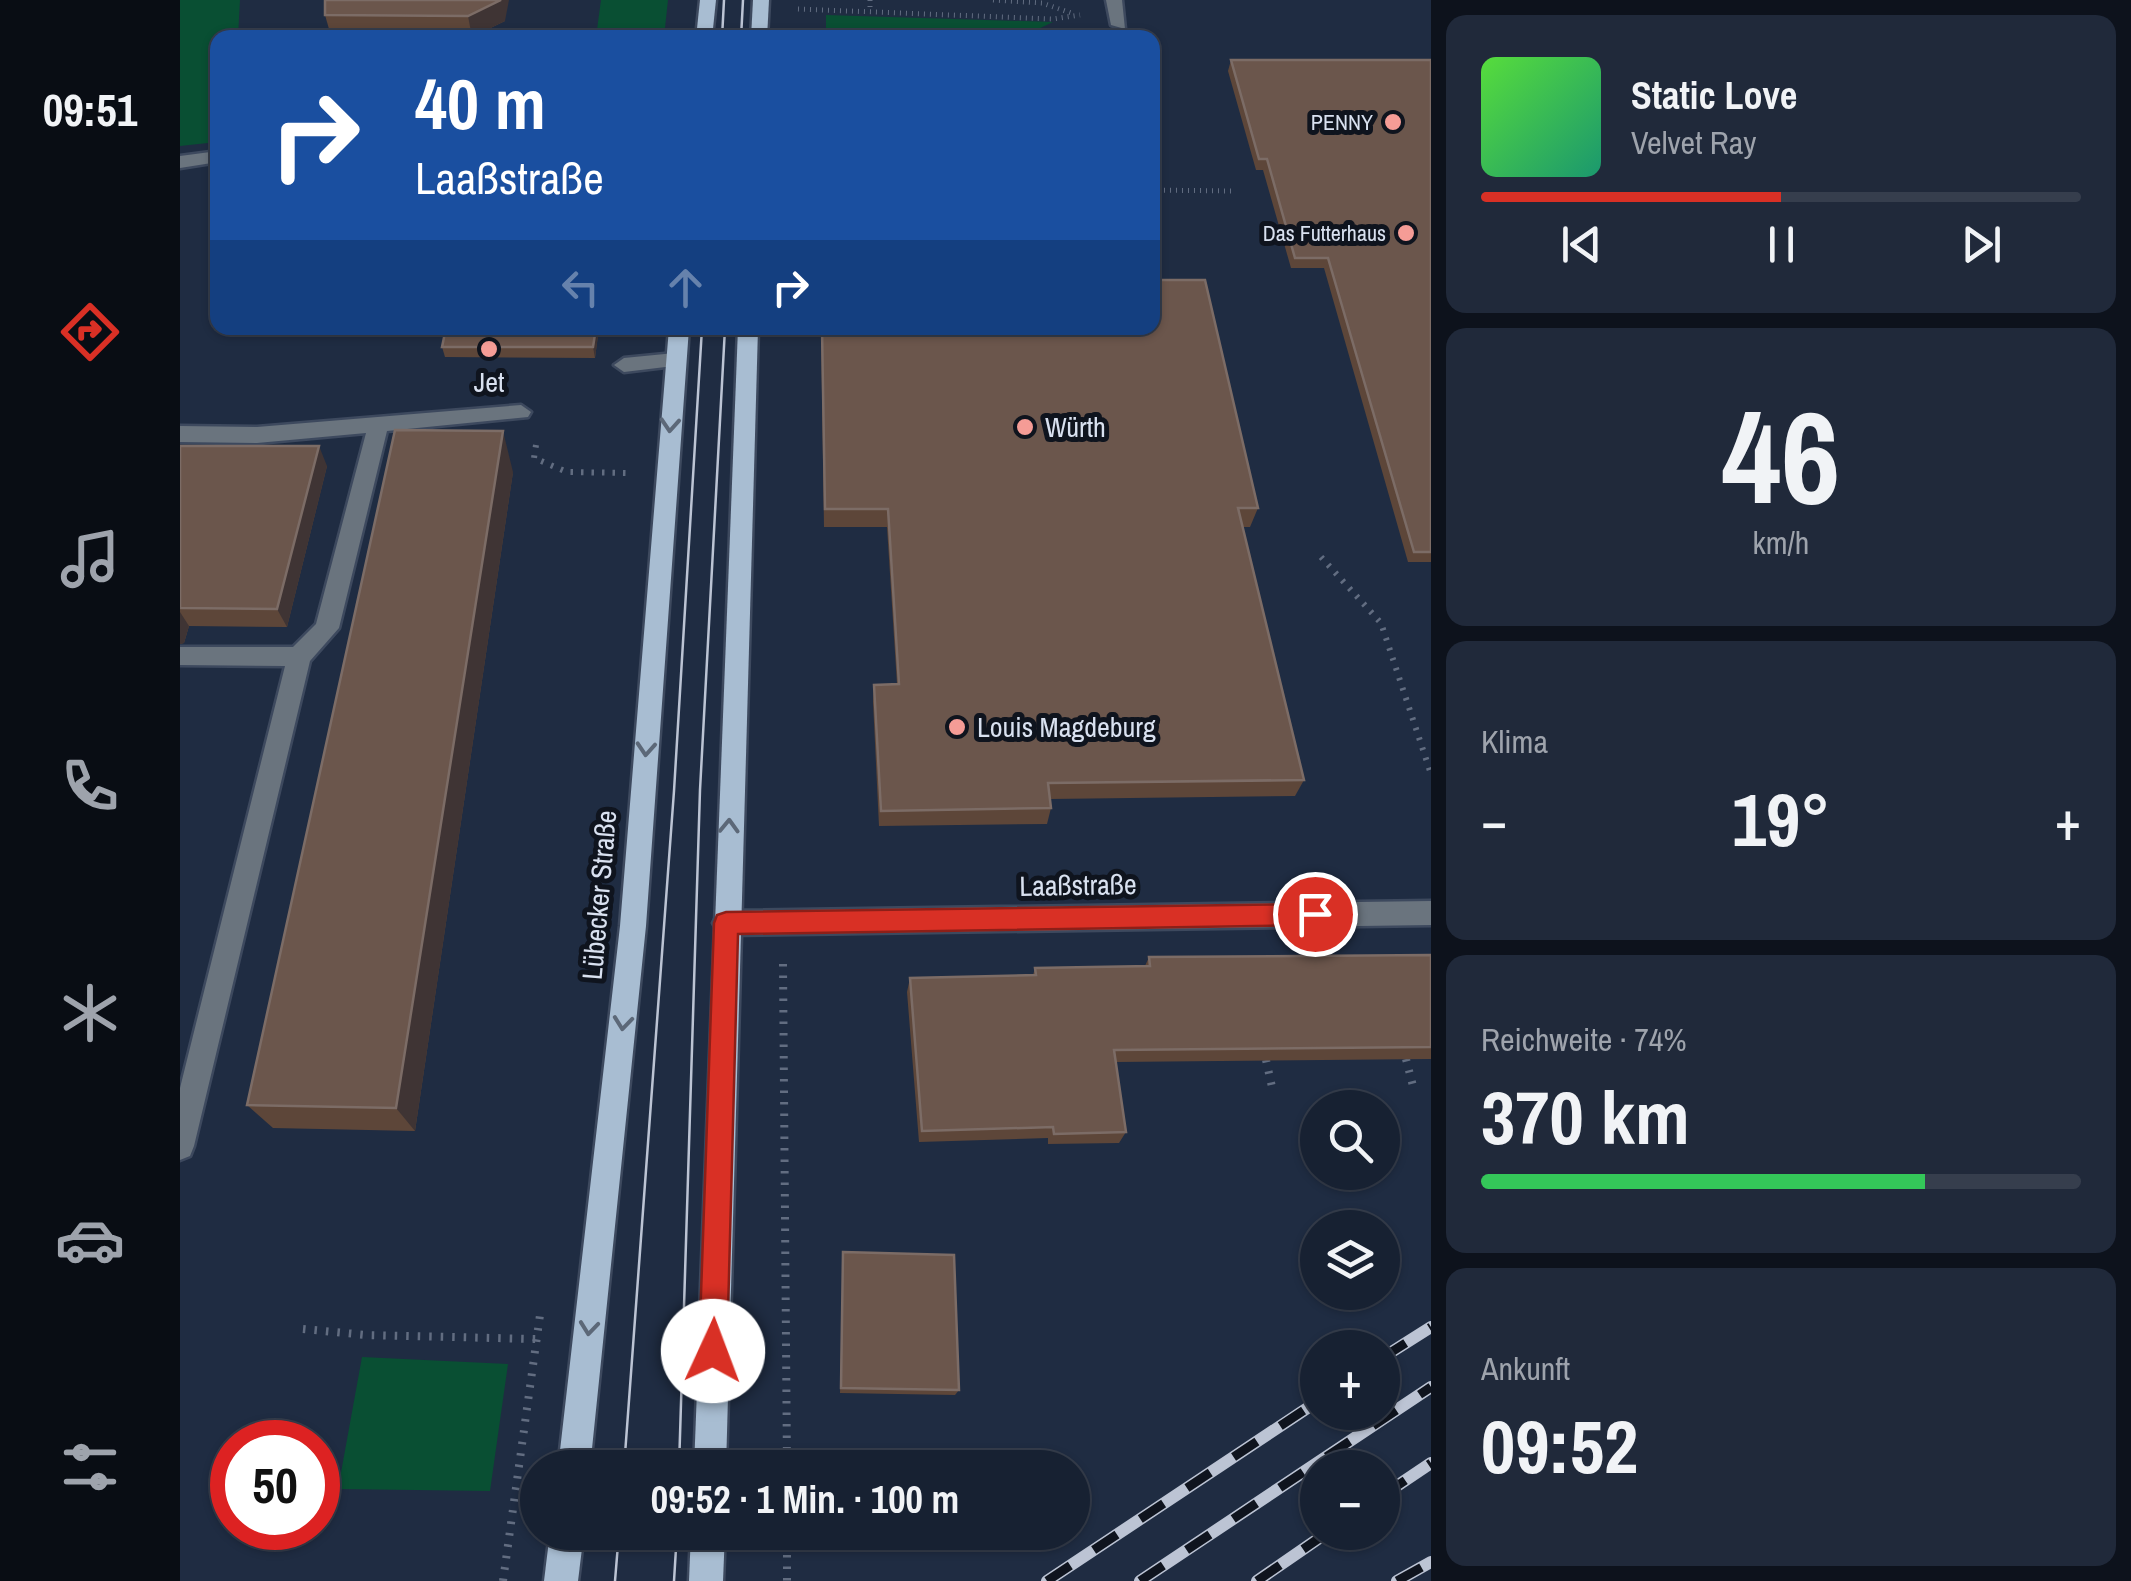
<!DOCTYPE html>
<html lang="de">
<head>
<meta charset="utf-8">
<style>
  :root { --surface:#172132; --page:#20293a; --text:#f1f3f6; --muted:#9ea3ac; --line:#363e4d; --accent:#d93025 }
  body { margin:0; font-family:"Archivo Narrow",sans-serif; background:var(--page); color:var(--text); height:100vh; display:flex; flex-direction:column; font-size:38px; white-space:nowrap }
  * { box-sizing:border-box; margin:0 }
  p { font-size:32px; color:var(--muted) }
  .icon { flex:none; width:55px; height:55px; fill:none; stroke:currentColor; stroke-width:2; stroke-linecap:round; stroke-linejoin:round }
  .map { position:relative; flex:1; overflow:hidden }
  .side { display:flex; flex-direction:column; gap:15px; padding:15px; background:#0d121c; width:700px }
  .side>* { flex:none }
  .banner { position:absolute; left:30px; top:30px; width:950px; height:305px; border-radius:20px; box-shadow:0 2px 8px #0004,0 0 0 2px var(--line); background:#1a4fa0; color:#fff; overflow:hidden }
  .tools { position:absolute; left:1120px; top:1090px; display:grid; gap:20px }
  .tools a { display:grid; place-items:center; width:100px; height:100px; border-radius:50%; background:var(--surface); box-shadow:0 2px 8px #0004,0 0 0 2px var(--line); font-size:50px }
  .speed { position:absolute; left:30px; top:1420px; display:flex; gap:20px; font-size:50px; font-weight:700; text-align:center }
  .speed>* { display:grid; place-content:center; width:130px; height:130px; border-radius:50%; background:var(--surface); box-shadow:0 2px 8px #0004,0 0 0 2px var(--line); line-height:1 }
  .speed .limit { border:15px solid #d22; background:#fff; color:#111 }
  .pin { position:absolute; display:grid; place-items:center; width:85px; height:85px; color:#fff; margin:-42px; border:5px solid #fff; border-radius:50%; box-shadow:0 2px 10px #0007 }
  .me { position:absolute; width:110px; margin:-55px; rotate:2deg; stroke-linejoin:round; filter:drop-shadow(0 0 8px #0008) }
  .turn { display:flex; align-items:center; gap:35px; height:210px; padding:0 40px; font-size:45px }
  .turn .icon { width:130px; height:130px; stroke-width:2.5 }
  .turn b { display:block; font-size:70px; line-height:85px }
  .lanes { display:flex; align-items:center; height:95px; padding:0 40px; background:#0003; justify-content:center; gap:50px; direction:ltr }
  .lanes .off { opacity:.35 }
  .big { font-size:75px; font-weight:700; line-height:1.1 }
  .side .tile { flex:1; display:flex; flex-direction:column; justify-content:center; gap:15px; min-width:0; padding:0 35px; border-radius:20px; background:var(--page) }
  .side .dial { align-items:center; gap:0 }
  .dial b { font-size:130px; line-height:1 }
  .song { display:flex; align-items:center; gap:30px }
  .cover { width:120px; height:120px; border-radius:15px; background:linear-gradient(135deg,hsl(110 70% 55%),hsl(160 70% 35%)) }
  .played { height:10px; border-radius:5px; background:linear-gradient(90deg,var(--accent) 50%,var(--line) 50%) }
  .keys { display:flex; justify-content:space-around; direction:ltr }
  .heat { display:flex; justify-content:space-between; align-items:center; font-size:55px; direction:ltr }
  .charge { height:15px; border-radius:8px; background:linear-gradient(90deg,#34c759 74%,var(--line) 0) }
  .trip { position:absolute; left:340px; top:1450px; width:570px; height:100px; border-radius:50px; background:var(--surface); box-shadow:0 2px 8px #0004,0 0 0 2px var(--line); font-weight:700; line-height:100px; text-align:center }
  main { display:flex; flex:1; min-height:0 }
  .tabs { display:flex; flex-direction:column; width:180px; justify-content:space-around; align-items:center; background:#090d14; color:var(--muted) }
  .tabs .icon { width:70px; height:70px }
  .tabs .current { color:var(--accent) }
  .tabs b { font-size:45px; color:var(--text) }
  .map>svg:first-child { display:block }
</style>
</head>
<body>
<main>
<nav class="tabs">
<b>09:51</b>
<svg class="icon current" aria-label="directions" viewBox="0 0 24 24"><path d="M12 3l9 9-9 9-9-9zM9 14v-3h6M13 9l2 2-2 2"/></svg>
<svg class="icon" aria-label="music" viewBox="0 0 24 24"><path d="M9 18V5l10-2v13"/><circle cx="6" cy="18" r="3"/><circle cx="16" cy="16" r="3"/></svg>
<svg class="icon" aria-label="phone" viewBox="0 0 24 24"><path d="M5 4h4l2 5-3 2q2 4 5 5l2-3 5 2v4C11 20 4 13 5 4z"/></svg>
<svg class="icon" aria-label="climate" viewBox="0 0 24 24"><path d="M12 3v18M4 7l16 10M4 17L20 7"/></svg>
<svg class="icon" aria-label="car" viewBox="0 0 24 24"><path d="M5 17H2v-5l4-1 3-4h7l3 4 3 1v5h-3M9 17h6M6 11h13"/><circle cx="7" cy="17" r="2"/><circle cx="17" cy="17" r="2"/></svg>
<svg class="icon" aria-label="filters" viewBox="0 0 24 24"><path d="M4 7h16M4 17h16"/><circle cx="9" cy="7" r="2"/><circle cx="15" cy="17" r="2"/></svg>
</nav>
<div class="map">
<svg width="1251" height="1581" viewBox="0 0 1251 1581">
  <rect width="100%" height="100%" fill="#1f2c42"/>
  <g fill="#094f33">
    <polygon points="0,0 60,0 58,37 38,38 37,142 0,146"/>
    <polygon points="421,0 488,0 484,37 416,37"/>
    <polygon points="646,15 873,22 852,32 646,35"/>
    <polygon points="182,1357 328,1364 310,1491 158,1489"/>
  </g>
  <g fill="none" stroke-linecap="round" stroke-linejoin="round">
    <defs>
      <g id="minor">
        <polygon points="926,0 942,0 945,29 931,25"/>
        <polygon points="38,151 38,162 0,168 0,156"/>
        <polygon points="495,353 505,360 502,365 444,372 434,365 444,358"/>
        <polygon points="341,405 351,412 348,417 207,431 159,628 130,661 14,1146 10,1156 0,1160 0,1088 105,666 0,665 0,647 113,647 136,624 186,433 77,443 0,442 0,426 77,427"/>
        <polygon points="1251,901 1251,925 546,935 537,931 533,923 537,915 546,911"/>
      </g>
      <g id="major">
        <polygon points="520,0 536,0 532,38 516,38"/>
        <polygon points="573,0 589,0 587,38 571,38"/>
        <polygon points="489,328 509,328 466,926 410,1468 378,1468 440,926"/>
        <polygon points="558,328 578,328 546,1468 514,1468"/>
        <polygon points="370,1532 404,1532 398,1581 364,1581"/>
        <polygon points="511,1532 545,1532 543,1581 509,1581"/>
      </g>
    </defs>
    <use href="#minor" stroke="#3d495e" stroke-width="5"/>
    <use href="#major" stroke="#3d495e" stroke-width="5"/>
    <g stroke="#626d81" stroke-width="5" stroke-dasharray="1 5" stroke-linecap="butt">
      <polyline points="690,0 690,12"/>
      <polyline points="813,0 862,3 894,14"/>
      <polyline points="618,9 873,19 900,15"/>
      <polyline points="972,190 1051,191"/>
    </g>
    <g stroke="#626d81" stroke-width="6" stroke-dasharray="2.5 8" stroke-linecap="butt">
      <polyline points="356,445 354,458 387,472 449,473"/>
      <polyline points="1141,557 1201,623 1251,774"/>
    </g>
    <g stroke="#626d81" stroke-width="8" stroke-dasharray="2.5 9" stroke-linecap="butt">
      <polyline points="603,964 607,1468"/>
      <polyline points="1226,1059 1233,1086"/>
      <polyline points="1086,1060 1092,1087"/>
      <polyline points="123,1329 186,1335 356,1339"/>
      <polyline points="607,1532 607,1581"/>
      <polyline points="323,1581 360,1315"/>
    </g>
    <use href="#minor" fill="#6a747e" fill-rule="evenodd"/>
    <use href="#major" fill="#a8bdd2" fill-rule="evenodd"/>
    <g stroke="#bcc4d4" stroke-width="2.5">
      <polyline points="542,38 544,0"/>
      <polyline points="561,38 563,0"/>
      <polyline points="444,1468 494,791 522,328"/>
      <polyline points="499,1468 520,790 545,328"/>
      <polyline points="435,1581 439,1532"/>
      <polyline points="494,1581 497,1532"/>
    </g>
    <defs>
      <g id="rail">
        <polyline points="1202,1358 1251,1327"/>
        <polyline points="1202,1496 1251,1463"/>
        <polyline points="867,1581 1138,1401"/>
        <polyline points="960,1581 1251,1387"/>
        <polyline points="1077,1581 1148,1532"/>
        <polyline points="1217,1581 1251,1562"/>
      </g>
    </defs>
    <use href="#rail" stroke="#bcc4d4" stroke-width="12"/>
    <use href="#rail" stroke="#0f141e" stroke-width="9" stroke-dasharray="28" stroke-linecap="butt"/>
  </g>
  <g fill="#5d4639">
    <polygon points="145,0 325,21 292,37 151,36 145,15"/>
    <polygon points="1051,60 1251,60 1251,562 1228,562 1144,268 1111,268 1083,170 1076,170 1048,71"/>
    <polygon points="266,328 419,328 415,358 265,357 262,347"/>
    <polygon points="641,328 1078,508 1070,527 1063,527 1124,780 1115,796 870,799 871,808 867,824 699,826 693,702 694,685 717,684 707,527 644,527"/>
    <polygon points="0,446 147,466 107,627 9,626 4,643 0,644"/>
    <polygon points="333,472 235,1131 93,1128 67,1105"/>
    <polygon points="1251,955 1251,1059 936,1062 946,1132 939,1143 868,1144 868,1138 739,1142 727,992 730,978 853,975 855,968 965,966 969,957"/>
    <polygon points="663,1252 779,1390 775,1395 660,1393"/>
  </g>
  <g fill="#3f3434">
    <polygon points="321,0 329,0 325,21 292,37 288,16"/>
    <polygon points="416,328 419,328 415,358 413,347"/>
    <polygon points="323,431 333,472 235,1131 216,1108"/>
    <polygon points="139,446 147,466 107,627 97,609"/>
    <polygon points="0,612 9,626 4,643 0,644"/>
  </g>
  <g fill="#6b564c" stroke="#7c6c66" stroke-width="2.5">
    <polygon points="145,0 321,0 288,16 145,15"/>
    <polygon points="1051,60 1251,60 1251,552 1234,552 1148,258 1115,258 1087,159 1079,159"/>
    <polygon points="972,280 1025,280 1078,508 1058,508 1124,780 868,783 871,808 701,811 694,685 719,684 708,509 645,509 642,328 972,328"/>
    <polygon points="266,328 416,328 413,347 262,347"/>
    <polygon points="215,430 323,431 216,1108 67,1105"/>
    <polygon points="0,446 139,446 97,609 0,608"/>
    <polygon points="1251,955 1251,1047 934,1050 946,1132 874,1134 873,1127 742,1131 730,978 856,975 855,968 970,966 969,957"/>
    <polygon points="663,1252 774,1255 779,1390 661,1388"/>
  </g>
  <defs><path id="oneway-chevron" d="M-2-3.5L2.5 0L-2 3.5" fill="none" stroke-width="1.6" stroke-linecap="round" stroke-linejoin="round" transform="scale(2.5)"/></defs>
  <g stroke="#5c6878">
    <use href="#oneway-chevron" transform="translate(490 425) rotate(94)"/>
    <use href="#oneway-chevron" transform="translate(466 749) rotate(94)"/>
    <use href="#oneway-chevron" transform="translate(549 826) rotate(-88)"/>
    <use href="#oneway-chevron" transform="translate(443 1023) rotate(96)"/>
    <use href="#oneway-chevron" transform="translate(409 1328) rotate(96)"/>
  </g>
  <polygon fill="#d93025" stroke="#8d1f18" stroke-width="2.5" points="1135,904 1144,907 1147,914 1144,922 1135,925 558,934 547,1351 543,1361 533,1365 523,1361 519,1351 534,923 537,915 546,912"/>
  <g fill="#f59c96" stroke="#0f141e" stroke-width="4">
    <circle cx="1213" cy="122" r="10"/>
    <circle cx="1226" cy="233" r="10"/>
    <circle cx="309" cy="349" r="10"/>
    <circle cx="845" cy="427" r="10"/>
    <circle cx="777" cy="727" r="10"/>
  </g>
  <g text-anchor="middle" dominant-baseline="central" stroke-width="10" stroke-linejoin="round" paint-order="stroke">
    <g font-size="22" fill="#d9e1f0" stroke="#0f141e" text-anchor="end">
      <text x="1193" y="122">PENNY</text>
      <text x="1206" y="233">Das Futterhaus</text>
    </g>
    <g font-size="28" fill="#d9e1f0" stroke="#0f141e" text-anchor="start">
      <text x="309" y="382" text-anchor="middle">Jet</text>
      <text x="865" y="427">Würth</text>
      <text x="797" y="727">Louis Magdeburg</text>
    </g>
    <g font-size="28" fill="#d9e1f0" stroke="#0f141e">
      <text transform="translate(898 885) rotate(-1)">Laaßstraße</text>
      <text transform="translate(419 895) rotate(-85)">Lübecker Straße</text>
    </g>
  </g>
</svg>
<div class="tools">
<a><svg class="icon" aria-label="search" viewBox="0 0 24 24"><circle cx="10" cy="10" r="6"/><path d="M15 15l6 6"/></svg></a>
<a><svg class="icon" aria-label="layers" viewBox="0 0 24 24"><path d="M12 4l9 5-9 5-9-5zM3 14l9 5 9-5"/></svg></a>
<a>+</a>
<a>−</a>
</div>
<div class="speed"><div class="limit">50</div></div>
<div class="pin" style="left:1135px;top:914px;background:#d93025"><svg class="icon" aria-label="arrive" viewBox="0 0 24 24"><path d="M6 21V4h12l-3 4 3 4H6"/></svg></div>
<svg class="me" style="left:533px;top:1351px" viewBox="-20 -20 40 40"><circle r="19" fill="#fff"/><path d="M0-13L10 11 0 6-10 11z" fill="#d93025"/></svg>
<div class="trip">09:52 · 1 Min. · 100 m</div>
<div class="banner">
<div class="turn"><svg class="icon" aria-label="right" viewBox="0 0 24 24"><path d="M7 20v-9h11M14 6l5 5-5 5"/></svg><div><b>40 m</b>Laaßstraße</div></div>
<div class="lanes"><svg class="icon off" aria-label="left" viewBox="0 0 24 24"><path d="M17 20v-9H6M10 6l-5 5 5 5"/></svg><svg class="icon off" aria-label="ahead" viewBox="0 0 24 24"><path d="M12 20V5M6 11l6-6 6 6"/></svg><svg class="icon" aria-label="right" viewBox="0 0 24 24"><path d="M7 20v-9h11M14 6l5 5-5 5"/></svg></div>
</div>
</div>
<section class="side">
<div class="tile">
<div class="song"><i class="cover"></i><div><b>Static Love</b><p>Velvet Ray</p></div></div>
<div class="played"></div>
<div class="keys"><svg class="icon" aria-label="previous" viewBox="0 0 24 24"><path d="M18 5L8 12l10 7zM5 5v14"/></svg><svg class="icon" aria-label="pause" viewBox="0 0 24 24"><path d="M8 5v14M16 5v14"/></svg><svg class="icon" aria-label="next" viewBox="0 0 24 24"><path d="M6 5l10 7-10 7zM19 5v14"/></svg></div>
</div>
<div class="tile dial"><b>46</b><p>km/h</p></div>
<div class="tile"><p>Klima</p>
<div class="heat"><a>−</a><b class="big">19°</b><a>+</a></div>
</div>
<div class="tile"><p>Reichweite · 74%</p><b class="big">370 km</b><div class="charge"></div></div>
<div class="tile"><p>Ankunft</p><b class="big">09:52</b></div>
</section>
</main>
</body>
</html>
